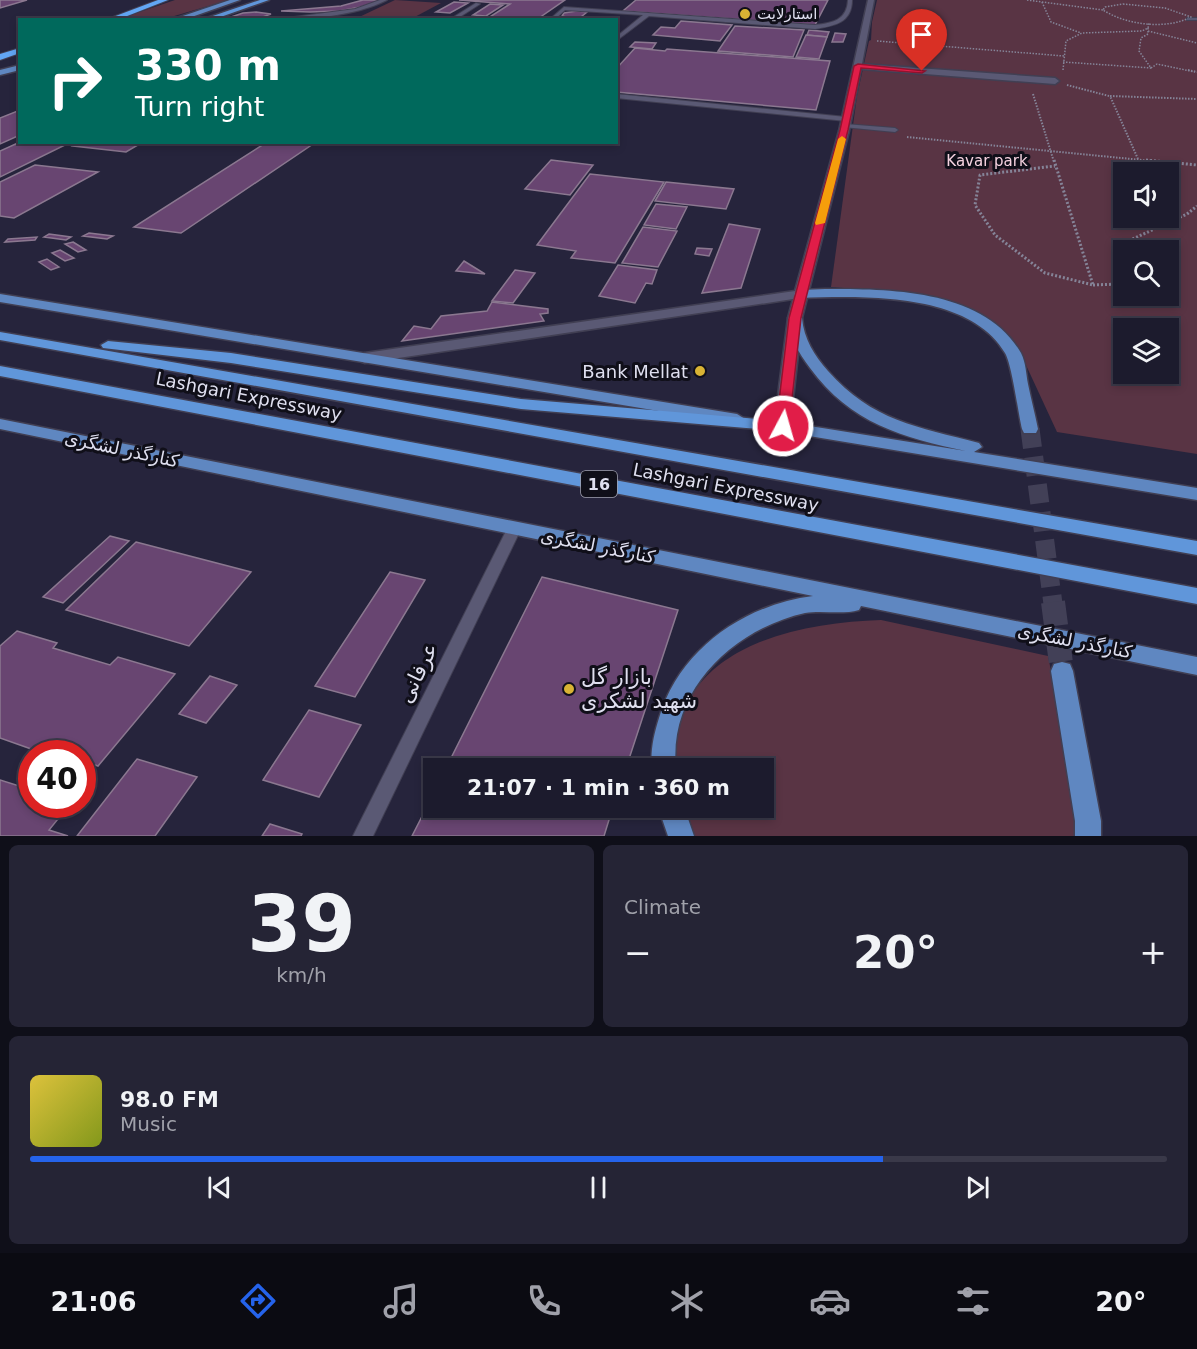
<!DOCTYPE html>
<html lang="en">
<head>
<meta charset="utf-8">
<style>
  :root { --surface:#1c1b2d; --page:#252435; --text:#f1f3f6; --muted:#a0a1aa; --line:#3a3949; --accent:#2563eb }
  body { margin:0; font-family:"DejaVu Sans",Cairo,sans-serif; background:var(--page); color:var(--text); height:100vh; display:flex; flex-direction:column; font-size:22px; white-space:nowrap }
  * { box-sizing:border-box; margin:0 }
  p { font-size:20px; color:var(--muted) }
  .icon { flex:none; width:33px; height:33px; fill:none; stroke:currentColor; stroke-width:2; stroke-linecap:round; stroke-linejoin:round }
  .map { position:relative; height:836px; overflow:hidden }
  .details { display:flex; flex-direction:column; gap:9px; padding:9px; background:#0f0f19; flex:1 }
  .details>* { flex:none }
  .banner { position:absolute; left:18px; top:18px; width:600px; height:126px; border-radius:0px; box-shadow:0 3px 9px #0003,0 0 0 2px var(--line); background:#00695c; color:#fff; overflow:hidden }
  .tools { position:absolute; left:1113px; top:162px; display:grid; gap:12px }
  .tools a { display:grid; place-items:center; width:66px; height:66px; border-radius:0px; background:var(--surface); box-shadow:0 3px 9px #0003,0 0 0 2px var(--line); font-size:30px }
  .speed { position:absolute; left:18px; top:740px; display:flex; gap:12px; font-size:30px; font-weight:700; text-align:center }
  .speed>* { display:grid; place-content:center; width:78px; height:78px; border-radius:50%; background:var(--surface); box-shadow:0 3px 9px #0003,0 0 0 2px var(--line); line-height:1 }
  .speed .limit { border:9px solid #d22; background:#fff; color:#111 }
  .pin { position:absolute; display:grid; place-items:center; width:51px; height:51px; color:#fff; margin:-62px -26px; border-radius:50% 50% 50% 0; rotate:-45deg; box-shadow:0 0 6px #0007 }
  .pin .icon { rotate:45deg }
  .me { position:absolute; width:66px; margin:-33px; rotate:6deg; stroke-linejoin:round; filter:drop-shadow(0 0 4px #0008) }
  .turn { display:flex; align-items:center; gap:21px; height:126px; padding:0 18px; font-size:27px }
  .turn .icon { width:78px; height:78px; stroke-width:2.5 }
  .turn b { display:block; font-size:42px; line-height:51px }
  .big { font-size:45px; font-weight:800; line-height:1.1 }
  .details .widget { flex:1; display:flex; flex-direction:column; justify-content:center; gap:9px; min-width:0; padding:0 21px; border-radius:9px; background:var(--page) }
  .details .dial { align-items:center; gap:0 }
  .dial b { font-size:78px; line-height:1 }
  .song { display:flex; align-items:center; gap:18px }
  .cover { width:72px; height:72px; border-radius:9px; background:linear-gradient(135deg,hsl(50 70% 55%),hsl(70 70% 35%)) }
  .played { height:6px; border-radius:3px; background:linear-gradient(90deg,var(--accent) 75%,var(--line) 75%) }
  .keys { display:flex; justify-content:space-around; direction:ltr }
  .heat { display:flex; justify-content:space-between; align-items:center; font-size:33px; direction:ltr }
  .details .tiles { flex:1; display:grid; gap:9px; grid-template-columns:1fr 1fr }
  .widget:last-child { grid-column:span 2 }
  .trip { position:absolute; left:423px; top:758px; width:351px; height:60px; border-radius:0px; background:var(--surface); box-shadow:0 3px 9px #0003,0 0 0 2px var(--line); font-weight:800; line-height:60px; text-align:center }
  .tabs { display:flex; height:96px; justify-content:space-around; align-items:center; background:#0b0b12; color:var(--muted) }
  .tabs .icon { width:42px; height:42px }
  .tabs .on { color:var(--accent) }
  .tabs b { font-size:27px; color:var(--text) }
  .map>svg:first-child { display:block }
</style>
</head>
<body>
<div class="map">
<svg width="1197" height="836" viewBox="0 0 1197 836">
  <rect width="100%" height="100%" fill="#26243c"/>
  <g fill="#593444" fill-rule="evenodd">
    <polygon points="175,0 229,0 164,19 119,19"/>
    <polygon points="395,0 441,3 411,19 355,19"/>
    <path d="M877 0H1197V454L1057 432 1019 350 1009 338 978 315 883 291 831 287 857 96 869 41 871 40 872 22ZM1124 172H1168V218H1124ZM1124 250H1168V296H1124ZM1124 328H1168V374H1124Z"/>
    <path d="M881 620 1048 656 1060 715 1076 836H693L681 807H764V768H675C668 651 788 623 881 620Z"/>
  </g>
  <g fill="#684571" stroke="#8b7890" stroke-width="1.5">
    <polygon points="0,0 27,0 0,8"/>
    <polygon points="363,0 382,0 361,7 339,11 310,12 281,11 341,6"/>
    <polygon points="459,0 565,0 536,20 485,20 510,4"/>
    <polygon points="636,0 828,0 815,25 623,11"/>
    <polygon points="454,2 468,3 450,13 436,12"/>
    <polygon points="490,4 503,5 486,16 473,15"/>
    <polygon points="577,11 587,12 581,17 595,18 582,20 562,16 564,13"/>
    <polygon points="256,12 271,14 254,20 222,20 243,13"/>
    <polygon points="681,21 732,25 720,41 653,35 661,27 675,28"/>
    <polygon points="735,26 804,30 793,57 718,51"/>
    <polygon points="809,30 829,32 827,37 807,35"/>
    <polygon points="835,33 846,34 843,42 832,42"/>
    <polygon points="806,35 827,37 819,59 796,57"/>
    <polygon points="635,42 656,43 652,49 630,47"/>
    <polygon points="635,48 665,51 667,49 830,61 816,110 616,92 616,69"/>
    <polygon points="20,110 20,135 0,144 0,118"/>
    <polygon points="20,142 71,142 0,177 0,151"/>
    <polygon points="81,142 143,142 126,152 73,146"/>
    <polygon points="267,142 316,142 181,233 134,227"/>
    <polygon points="551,160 593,165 570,195 525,189"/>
    <polygon points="35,165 98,172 14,218 0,216 0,182"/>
    <polygon points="590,174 664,182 615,263 571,258 576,251 537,245"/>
    <polygon points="666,182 734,189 726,209 655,201"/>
    <polygon points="656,204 687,207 676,229 644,225"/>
    <polygon points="729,224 760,229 741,288 702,293"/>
    <polygon points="643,227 677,231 658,267 622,263"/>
    <polygon points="89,233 113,236 107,239 83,236"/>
    <polygon points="49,234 71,237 66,240 44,237"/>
    <polygon points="37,237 35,240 5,242 8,239"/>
    <polygon points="73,242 86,250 78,252 65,244"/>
    <polygon points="697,248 712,249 709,256 695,254"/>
    <polygon points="60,250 74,258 65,261 52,253"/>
    <polygon points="47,259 59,267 51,270 39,262"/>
    <polygon points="464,261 485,274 456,271"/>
    <polygon points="618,265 657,270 652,284 646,283 635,303 599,296"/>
    <polygon points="515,270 535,273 513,303 492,301"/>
    <polygon points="492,302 548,309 548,313 540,314 544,321 402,341 414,326 431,329 441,316 487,311"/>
    <polygon points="110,536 129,541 63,603 43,597"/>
    <polygon points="136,542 251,572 189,646 66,610"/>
    <polygon points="390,572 425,580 355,697 315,686"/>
    <polygon points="542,577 678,610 626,768 446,768"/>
    <polygon points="17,631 57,643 53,648 110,665 118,657 175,674 98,766 82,760 82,753 62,753 41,746 37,751 0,738 0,646"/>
    <polygon points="210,676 237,685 206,723 179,714"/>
    <polygon points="309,710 361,725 319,797 263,780"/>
    <polygon points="137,759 197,777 155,836 77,836"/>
    <polygon points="0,780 32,790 32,804 70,804 49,830 68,836 0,836"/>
    <polygon points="434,793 434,807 613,807 604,836 412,836"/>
    <polygon points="270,824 302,834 301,836 262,836"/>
  </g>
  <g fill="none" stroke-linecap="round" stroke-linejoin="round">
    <polyline stroke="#424057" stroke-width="19" stroke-dasharray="19 9" stroke-linecap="butt" points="1030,429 1053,604"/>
    <polyline stroke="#424057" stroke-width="24" stroke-dasharray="24 12" stroke-linecap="butt" points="1053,602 1062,671"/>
    <defs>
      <g id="service">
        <path d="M380 0H387C356 16 306 20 271 20L355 9Z"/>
        <path d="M848 0H852C852 23 834 26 815 29L649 16 616 41V37L643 15 565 10 554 20H549L564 7 815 25C833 23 847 20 848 0Z"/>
        <polygon points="476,3 480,4 455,20 449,20"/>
        <rect x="1187" y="18" width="10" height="2"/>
        <polygon points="616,94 846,117 849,119 846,121 616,98"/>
        <polygon points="845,124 895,128 898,130 895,132 843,127 842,126"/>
        <polygon points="514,524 519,526 521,529 373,836 353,836 507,529 509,526"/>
      </g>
      <polygon id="tertiary" points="868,0 874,0 862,64 1055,78 1059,81 1055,84 861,69 849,131 802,318 790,426 788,430 776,430 774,426 788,318 793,299 365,363 360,361 357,358 360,355 365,353 795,291 839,131"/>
      <g id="primary">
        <polygon points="230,0 240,0 183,20 171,20"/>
        <polygon points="20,65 20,70 0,75 0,70"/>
        <path d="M825 289C890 289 984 289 1021 353 1026 363 1026 374 1028 384 1031 399 1035 414 1038 429L1036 433H1024L1022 429C1018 412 1012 365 1005 353 969 292 863 296 801 298L794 294 801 290Z"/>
        <polygon points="0,294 737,414 745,419 737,424 0,302"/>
        <path d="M795 314 802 318C804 339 814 355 828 371 872 421 918 427 979 443L982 447 974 452 1197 488V500L760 428 758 424 760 420 766 419 966 451C903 438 850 423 810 368 798 352 790 338 788 318Z"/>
        <path d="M0 419 1197 657V675L861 606 859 610C842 615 823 610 805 613 734 629 668 690 676 768H652C650 751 654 734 659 718 679 650 743 605 813 596L0 429Z"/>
        <polygon points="1062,662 1070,664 1073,671 1101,821 1101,836 1075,836 1075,821 1051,671 1054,664"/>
        <polygon points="658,807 684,807 694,836 668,836"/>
      </g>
      <g id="trunk">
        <polygon points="260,0 269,0 212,20 201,20"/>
        <polygon points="0,332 1197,541 1197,555 0,340"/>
        <polygon points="108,341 231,353 521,399 782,421 790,426 782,431 521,409 231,363 103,348 101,345"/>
        <polygon points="0,366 1197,588 1197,604 0,376"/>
      </g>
      <g id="motorway">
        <polygon points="158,0 168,0 117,20 105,20"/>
        <polygon points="20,48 20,53 0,60 0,54"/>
      </g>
    </defs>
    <use href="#service" stroke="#413f53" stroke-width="2"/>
    <use href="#tertiary" stroke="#413f53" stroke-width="3"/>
    <use href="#primary" stroke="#413f53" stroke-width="3"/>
    <use href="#trunk" stroke="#413f53" stroke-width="3"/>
    <use href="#motorway" stroke="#413f53" stroke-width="2"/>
    <g stroke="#858498" stroke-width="1.5" stroke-dasharray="1.5 1.5" stroke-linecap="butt">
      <polyline points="1027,0 1103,10"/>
      <polyline points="1042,2 1051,22 1081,33"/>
      <path d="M1123 4 1165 8 1191 17C1166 30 1126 25 1103 10L1105 7Z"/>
      <polyline points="1148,28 1148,34 1141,38 1139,51 1151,68 1157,64 1195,72"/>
      <polyline points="1148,31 1197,43"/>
      <polyline points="877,41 1064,56"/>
      <polyline points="1063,62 1151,68"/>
      <polyline points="1063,70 1066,41 1082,33 1142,31 1148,28 1149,23"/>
    </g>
    <g stroke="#858498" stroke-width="2" stroke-dasharray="1.5 1.5" stroke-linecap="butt">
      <polyline points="1188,70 1197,72"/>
      <polyline points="1067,85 1109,96"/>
      <polyline points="1033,94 1054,162"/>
      <polyline points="907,137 1162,162"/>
      <polyline points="1138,159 1110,96 1197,99"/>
    </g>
    <g stroke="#858498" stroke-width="3" stroke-dasharray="2 2" stroke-linecap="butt">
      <polyline points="1054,160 1093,285 1045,273 995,235 975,205 980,175 1055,166"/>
      <polyline points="1146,160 1197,165"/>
      <polyline points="1093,285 1119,284 1113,248 1187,214 1197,206"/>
    </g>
    <use href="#service" fill="#5a5974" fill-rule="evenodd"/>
    <use href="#tertiary" fill="#5a5974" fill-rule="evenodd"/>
    <use href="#primary" fill="#5f87c1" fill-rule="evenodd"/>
    <use href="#trunk" fill="#6096da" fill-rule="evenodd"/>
    <use href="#motorway" fill="#62a6f4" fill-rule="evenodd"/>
  </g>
  <polygon fill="#e11d48" stroke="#92132f" stroke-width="1.5" points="858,64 925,71 922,73 861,68 848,130 801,318 789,426 783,431 776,426 789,318 840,130 854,66"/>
  <polygon fill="#f59e0b" points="842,136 846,139 825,223 816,225 815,223 838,139"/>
  <g fill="#d9b334" stroke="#100f19" stroke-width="2">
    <circle cx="745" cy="14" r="6"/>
    <circle cx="700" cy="371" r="6"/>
    <circle cx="569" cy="689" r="6"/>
  </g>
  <g text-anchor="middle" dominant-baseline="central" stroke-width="6" stroke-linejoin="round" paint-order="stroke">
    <g font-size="15" fill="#dfdfef" stroke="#100f19" text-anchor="start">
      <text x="757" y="14">استارلایت</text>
    </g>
    <g font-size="15" fill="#f6d2e0" stroke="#100f19">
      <text x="987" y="161">Kavar park</text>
    </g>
    <rect fill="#100f19" stroke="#a1a1af" stroke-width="1.5" x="581" y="471" width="36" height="26" rx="4.5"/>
    <g font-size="16" font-weight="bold" fill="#dfdfef">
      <text x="599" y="484">16</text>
    </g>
    <g font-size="18" fill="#dfdfef" stroke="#100f19" text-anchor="end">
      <text x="688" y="371">Bank Mellat</text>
    </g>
    <g font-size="18" fill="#dfdfef" stroke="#100f19">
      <text transform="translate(249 396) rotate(11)">Lashgari Expressway</text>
      <text transform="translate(122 449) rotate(12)">کنارگذر لشگری</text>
      <text transform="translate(726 487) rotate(11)">Lashgari Expressway</text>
      <text transform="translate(598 546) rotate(11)">کنارگذر لشگری</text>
      <text transform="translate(1075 641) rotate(11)">کنارگذر لشگری</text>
    </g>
    <g font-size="21" fill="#dfdfef" stroke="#100f19">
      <text transform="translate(418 673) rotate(-64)">عرفانی</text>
    </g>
    <g font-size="21" fill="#dfdfef" stroke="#100f19" text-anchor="start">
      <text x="581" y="677">بازار گل<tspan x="581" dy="24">شهید لشکری</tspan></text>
    </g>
  </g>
</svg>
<div class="tools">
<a><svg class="icon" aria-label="sound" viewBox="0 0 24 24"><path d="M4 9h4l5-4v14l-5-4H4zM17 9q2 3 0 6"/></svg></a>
<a><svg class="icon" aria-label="search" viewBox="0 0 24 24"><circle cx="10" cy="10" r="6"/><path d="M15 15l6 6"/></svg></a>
<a><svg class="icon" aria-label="layers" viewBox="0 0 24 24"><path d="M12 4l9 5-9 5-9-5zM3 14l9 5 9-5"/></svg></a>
</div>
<div class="speed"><div class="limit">40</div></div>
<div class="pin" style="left:922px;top:71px;background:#d93025"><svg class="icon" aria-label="arrive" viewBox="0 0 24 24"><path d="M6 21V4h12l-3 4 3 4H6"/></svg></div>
<svg class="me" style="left:783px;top:426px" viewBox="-20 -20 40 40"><circle r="17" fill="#e11d48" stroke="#fff" stroke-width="3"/><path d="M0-11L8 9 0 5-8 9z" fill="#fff"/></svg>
<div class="trip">21:07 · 1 min · 360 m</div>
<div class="banner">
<div class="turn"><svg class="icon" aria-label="right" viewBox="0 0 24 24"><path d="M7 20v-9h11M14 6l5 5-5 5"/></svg><div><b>330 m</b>Turn right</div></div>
</div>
</div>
<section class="details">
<div class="tiles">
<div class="widget dial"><b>39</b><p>km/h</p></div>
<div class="widget"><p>Climate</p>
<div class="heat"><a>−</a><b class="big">20°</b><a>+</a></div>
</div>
<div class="widget">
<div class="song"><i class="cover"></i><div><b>98.0 FM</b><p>Music</p></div></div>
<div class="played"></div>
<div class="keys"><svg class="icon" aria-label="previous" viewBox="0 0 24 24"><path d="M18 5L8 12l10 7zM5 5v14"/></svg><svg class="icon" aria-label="pause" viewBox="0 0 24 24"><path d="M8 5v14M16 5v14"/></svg><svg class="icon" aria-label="next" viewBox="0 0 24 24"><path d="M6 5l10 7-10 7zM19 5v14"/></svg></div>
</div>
</div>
</section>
<nav class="tabs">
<b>21:06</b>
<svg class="icon on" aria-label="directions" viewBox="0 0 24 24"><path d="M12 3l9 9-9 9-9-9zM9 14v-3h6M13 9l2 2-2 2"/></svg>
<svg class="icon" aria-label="music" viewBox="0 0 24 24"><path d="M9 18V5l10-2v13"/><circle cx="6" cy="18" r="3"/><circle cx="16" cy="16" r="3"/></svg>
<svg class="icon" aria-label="phone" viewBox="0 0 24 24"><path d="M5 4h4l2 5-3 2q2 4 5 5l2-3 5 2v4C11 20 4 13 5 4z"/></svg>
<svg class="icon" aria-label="climate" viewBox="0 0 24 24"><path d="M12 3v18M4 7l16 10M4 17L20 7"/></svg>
<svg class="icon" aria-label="car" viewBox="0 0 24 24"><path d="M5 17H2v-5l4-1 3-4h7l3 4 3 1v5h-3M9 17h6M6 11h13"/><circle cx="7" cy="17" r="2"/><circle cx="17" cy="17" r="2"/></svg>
<svg class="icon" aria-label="filters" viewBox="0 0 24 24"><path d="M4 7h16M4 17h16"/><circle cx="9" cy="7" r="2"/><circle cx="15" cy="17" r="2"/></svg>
<b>20°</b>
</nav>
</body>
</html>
